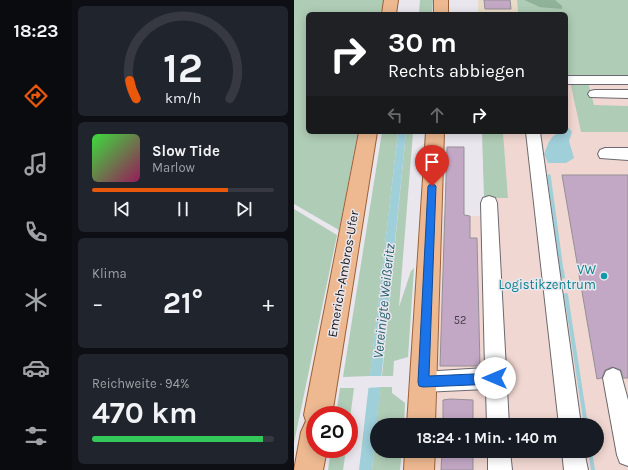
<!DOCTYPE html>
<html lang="de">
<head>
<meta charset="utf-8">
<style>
  :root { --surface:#171b24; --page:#20242c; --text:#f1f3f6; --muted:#9ea1a6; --line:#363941; --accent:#ea580c }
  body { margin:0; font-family:Karla,sans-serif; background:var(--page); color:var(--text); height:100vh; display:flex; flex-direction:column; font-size:15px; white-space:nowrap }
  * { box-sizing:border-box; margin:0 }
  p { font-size:13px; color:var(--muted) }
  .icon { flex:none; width:22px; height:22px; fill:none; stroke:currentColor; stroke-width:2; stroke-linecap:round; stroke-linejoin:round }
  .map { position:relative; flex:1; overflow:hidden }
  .panel { display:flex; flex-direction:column; gap:6px; padding:6px; background:#0d0f14; width:222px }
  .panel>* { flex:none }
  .banner { position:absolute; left:12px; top:12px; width:262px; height:122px; border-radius:6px; box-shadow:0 2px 10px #0003; background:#202124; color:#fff; overflow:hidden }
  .speed { position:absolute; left:12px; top:406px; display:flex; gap:8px; font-size:20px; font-weight:700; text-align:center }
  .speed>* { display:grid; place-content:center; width:52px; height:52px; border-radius:50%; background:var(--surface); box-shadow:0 2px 10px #0003; line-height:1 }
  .speed .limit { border:6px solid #d22; background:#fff; color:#111 }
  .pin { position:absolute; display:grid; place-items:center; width:34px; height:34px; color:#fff; margin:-41px -17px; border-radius:50% 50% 50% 0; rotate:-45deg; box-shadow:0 0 4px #0007 }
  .pin .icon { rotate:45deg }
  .me { position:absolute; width:44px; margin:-22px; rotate:270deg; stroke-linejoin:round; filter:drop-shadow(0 0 3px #0008) }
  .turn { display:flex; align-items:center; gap:14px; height:84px; padding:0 16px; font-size:18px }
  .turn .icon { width:52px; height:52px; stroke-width:2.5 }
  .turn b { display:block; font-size:28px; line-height:34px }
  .lanes { display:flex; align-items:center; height:38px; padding:0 16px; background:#0003; justify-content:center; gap:20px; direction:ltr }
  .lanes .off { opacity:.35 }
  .big { font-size:30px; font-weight:700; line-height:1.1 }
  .panel .card { flex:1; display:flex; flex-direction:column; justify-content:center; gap:6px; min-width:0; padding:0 14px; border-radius:6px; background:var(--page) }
  .panel .dial { align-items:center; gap:0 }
  .dial svg { height:104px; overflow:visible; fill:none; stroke:var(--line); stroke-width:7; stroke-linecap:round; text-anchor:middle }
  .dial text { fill:var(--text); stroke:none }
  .song { display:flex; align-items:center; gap:12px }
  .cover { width:48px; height:48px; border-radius:6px; background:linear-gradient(135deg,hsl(120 70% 55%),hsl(330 70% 35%)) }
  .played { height:4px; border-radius:2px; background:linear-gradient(90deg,var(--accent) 75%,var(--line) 75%) }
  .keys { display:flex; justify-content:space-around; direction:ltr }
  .heat { display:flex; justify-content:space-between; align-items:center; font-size:22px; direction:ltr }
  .charge { height:6px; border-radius:3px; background:linear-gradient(90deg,#34c759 94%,var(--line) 0) }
  .trip { position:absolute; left:76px; top:418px; width:234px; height:40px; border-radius:20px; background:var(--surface); box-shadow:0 2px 10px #0003; font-weight:700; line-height:40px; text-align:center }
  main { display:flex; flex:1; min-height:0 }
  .tabs { display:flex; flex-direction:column; width:72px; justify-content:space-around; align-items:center; background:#090b0e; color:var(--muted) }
  .tabs .icon { width:28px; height:28px }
  .tabs .on { color:var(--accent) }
  .tabs b { font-size:18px; color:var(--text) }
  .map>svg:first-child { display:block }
</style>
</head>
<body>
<main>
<nav class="tabs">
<b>18:23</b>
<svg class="icon on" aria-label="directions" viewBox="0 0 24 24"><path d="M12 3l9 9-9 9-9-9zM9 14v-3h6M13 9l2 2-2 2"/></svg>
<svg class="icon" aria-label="music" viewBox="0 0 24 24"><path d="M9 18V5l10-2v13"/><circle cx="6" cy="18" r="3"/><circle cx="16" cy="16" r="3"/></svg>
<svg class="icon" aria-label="phone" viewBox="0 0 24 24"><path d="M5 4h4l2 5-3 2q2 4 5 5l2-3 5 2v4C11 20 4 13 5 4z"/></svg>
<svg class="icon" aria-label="climate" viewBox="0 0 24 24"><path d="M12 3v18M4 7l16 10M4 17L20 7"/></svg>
<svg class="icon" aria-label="car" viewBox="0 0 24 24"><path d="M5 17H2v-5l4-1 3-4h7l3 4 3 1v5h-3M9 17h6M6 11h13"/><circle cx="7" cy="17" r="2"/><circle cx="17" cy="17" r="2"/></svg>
<svg class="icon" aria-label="filters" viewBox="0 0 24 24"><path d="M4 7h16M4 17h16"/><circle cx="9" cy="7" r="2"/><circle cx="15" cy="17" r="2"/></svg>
</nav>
<section class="panel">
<div class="card dial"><svg viewBox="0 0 100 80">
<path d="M14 69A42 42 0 1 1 86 69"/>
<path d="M14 69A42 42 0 0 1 9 55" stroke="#ea580c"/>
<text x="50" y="56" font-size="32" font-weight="700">12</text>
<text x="50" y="72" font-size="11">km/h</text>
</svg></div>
<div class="card">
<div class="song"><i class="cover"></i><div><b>Slow Tide</b><p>Marlow</p></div></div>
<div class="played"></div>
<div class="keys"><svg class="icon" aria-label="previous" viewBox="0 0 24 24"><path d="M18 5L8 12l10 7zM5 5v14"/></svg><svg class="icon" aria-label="pause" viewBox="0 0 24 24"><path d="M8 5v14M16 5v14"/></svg><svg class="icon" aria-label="next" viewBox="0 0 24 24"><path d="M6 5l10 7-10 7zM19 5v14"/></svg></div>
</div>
<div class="card"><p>Klima</p>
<div class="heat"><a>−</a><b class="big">21°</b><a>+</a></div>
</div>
<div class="card"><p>Reichweite · 94%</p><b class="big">470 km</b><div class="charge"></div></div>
</section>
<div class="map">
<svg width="334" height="470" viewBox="0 0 334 470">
  <rect width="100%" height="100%" fill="#e9e6ed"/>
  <polygon fill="#f1d7d1" points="272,77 334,78 334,470 141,470 141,451 303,451 303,425 142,425 149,216 191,216 190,198 214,198 209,132 272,132"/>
  <polygon fill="#e8dcc8" points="184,0 223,0 224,12 184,12"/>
  <g fill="#afccb6">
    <polygon points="0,0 90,0 87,14 14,14 14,132 64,132 45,230 0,204"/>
    <polygon points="126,0 139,0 138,14 125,14"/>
    <polygon points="223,0 230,0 245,7 261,0 334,0 334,78 272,77 272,14 185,14 184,12 224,12"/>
    <polygon points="276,81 294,82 300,105 334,106 334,132 287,132"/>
    <polygon points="88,132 104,132 76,376 49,377"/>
    <polygon points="112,132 119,132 105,307 117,271 120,268 114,357 100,361 99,376 88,376"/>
    <polygon points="188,132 209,132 214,198 190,198"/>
    <polygon points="0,209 43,235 0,443"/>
    <polygon points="86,387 98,387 98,393 111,403 110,425 83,425 83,451 108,451 106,470 78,470"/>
    <polygon points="46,388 60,388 55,426 55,415 42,415"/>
    <polygon points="37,449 52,449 49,470 34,470"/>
  </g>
  <polygon fill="#90b299" points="230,0 261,0 268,6 268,9 245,7"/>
  <g fill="#9fcfd9">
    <path d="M275 128 278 132 275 141 280 158 272 163H254L250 154C255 142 257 132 272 132V129Z"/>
    <polygon points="104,132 112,132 78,470 65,470"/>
  </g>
  <polygon fill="#e9e6ed" points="74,376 90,376 88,387 72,388"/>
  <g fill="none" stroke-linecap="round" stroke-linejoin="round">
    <polyline stroke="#9fcfd9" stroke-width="3.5" points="255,176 268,272"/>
    <g stroke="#9fcfd9" stroke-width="4">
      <polyline points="268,271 269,277"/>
      <polyline points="272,295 292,425"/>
      <polyline points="296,451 299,470"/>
    </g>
  </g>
  <g fill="#c3a8c6" stroke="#948f95">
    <polygon points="190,0 216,0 217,9 191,9"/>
    <polygon points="153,147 170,147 170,215 176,216 176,238 183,238 186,366 146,366"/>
    <polygon points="268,175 334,175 334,378 329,378 327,370 318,367 311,370 308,378 303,379"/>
    <polygon points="156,399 179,400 179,425 149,425 149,400"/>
    <polygon points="148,451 179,451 179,470 147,470"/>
  </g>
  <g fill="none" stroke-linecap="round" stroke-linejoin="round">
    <defs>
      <g id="minor">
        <rect x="272" y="76" width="62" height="8"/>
        <polygon points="301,90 334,90 334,98 296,97 294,94 296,91"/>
        <polygon points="232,132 246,132 287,425 265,425"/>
        <polygon points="311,148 334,148 334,160 306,158 304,154 306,150"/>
        <polygon points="195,196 201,198 203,203 215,425 193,425 192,389 129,392 122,389 119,382 122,375 129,372 191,368 187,203 189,198"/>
        <polygon points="319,368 326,371 334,400 334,466 326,463 323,455 309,378 312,371"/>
        <polygon points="194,451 216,451 218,470 194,470"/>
        <polygon points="268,451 290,451 294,470 270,470"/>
      </g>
      <g id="major">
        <polygon points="90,0 104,0 102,14 88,14"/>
        <rect x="140" y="0" width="14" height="14"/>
        <polygon points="65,132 83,132 38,415 21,415 21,449 33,449 29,470 0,470 7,432 12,421 10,415"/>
        <polygon points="132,132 150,132 141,425 113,425"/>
        <polygon points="111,451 141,451 140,470 110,470"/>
      </g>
    </defs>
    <use href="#minor" stroke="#6b686f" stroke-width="2"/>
    <use href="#major" stroke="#9c6138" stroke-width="2"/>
    <use href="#minor" fill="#fff" fill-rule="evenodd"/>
    <use href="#major" fill="#eeb991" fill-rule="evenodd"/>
  </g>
  <polygon fill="#1a73e8" stroke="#114b97" points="138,183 142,186 135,376 201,373 205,375 207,378 205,382 201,384 129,387 125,386 124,382 134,186"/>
  <circle fill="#0f9aa8" stroke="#e9e6ed" stroke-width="1.5" cx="310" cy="276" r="4"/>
  <g text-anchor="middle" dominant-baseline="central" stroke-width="3" stroke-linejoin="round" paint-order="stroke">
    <g font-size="11" fill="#423a44">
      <text x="166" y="320">52</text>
    </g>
    <g font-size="13" fill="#0d838f" stroke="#e9e6ed" text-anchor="end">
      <text x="302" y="269">VW<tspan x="302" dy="15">Logistikzentrum</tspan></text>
    </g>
    <g font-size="13" fill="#171619" stroke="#e9e6ed">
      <text transform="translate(49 274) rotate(-80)">Emerich-Ambros-Ufer</text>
    </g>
    <g font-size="14" font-style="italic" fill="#205f6b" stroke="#e9e6ed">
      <text transform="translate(90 301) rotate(-84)">Vereinigte Weißeritz</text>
    </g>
  </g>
</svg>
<div class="speed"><div class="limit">20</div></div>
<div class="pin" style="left:138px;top:186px;background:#d93025"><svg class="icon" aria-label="arrive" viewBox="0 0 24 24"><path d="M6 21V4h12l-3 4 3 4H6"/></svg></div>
<svg class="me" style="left:201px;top:378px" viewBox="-20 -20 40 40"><circle r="19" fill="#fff"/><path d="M0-13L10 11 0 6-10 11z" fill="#1a73e8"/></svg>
<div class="trip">18:24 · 1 Min. · 140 m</div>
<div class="banner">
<div class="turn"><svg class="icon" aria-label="right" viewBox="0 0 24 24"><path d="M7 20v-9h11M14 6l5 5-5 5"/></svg><div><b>30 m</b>Rechts abbiegen</div></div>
<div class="lanes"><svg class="icon off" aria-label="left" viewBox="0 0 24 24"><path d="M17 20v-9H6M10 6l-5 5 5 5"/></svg><svg class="icon off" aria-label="ahead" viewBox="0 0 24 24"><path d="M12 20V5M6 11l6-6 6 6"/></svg><svg class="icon" aria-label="right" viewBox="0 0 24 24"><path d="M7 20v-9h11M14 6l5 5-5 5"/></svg></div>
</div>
</div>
</main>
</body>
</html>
